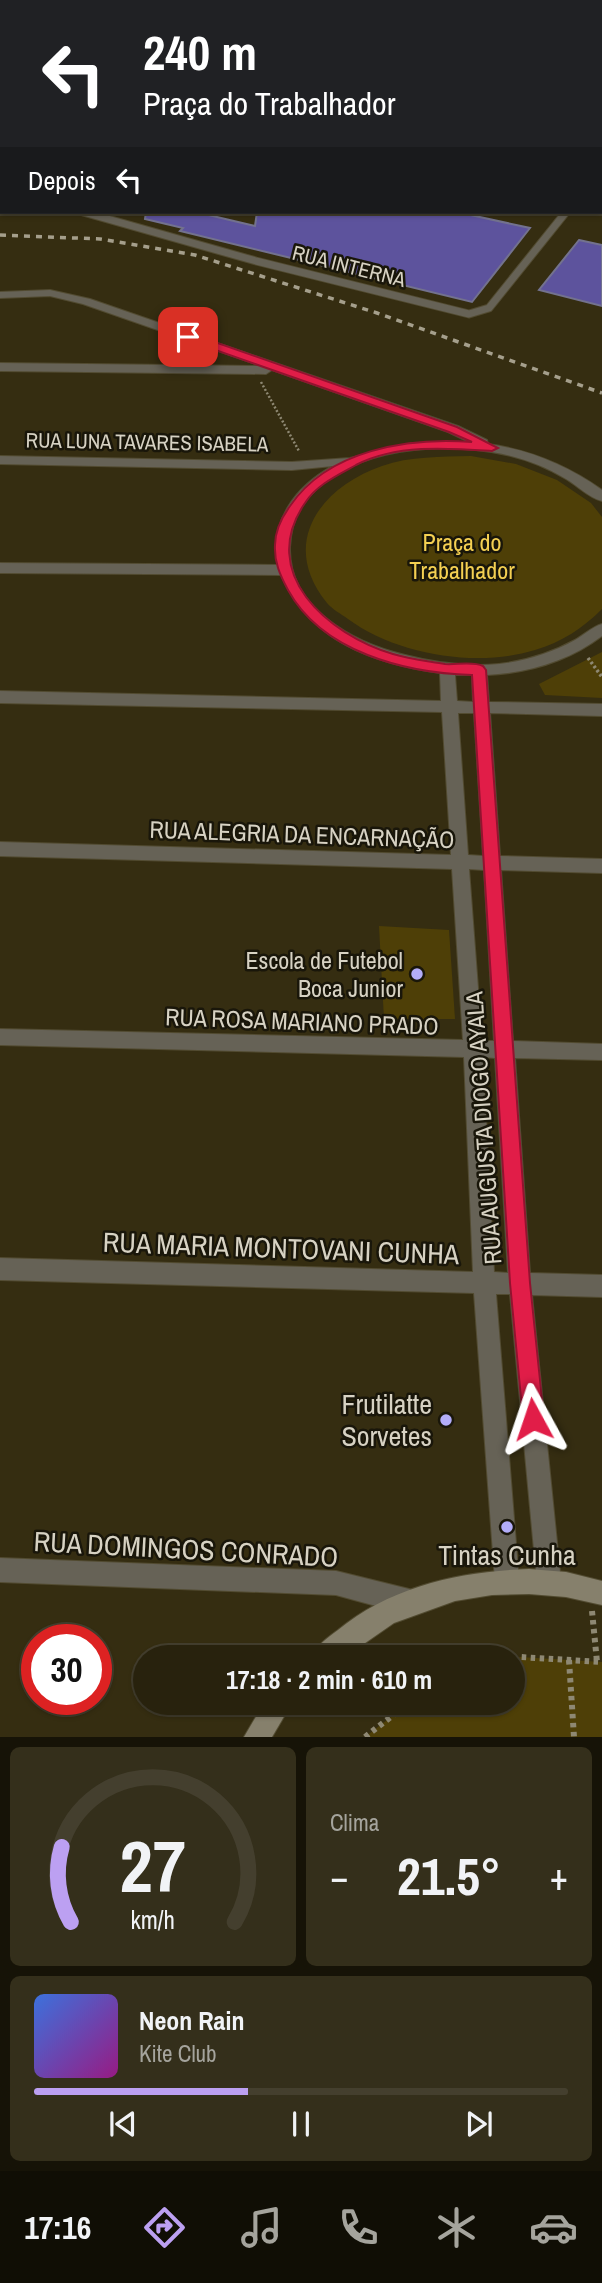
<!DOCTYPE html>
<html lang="pt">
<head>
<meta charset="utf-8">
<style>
  :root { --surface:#28220d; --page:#342f1b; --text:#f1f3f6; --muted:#a5a49d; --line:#443f2e; --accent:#bca0f2 }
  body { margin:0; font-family:"Archivo Narrow",sans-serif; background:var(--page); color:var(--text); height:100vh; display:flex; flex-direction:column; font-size:26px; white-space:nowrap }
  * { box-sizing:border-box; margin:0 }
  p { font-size:23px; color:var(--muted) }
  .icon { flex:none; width:38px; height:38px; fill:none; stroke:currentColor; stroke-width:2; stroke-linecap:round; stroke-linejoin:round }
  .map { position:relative; height:1737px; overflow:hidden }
  .side { display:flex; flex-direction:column; gap:10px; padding:10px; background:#161307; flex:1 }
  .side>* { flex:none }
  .hud { position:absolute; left:0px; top:0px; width:602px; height:214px; box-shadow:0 2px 5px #0004,0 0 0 2px var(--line); background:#202124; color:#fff; overflow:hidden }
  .speed { position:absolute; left:21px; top:1624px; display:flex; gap:14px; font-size:35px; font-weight:700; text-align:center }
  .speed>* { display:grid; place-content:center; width:91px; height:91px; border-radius:50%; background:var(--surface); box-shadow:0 2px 5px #0004,0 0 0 2px var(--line); line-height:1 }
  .speed .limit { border:10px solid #d22; background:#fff; color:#111 }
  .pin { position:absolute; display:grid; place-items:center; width:60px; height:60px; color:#fff; margin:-30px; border-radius:14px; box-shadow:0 4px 10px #0006 }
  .me { position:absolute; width:77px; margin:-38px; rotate:355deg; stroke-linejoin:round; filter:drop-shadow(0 0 5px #0008) }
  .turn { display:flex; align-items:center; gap:24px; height:147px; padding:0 28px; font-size:32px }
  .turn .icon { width:91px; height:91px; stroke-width:2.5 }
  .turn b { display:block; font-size:49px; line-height:60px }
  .then { display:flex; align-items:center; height:66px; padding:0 28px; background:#0003; gap:14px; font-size:26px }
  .big { font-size:52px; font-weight:700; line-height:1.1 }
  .side .tile { flex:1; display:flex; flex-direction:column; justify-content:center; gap:10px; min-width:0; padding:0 24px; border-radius:10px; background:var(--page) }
  .side .dial { align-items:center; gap:0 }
  .dial svg { height:182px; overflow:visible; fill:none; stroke:var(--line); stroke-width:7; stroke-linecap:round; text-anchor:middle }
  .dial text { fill:var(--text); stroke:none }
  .song { display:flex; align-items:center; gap:21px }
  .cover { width:84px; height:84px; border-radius:10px; background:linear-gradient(135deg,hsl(220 70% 55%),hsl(310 70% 35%)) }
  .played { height:7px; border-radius:4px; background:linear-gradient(90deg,var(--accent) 40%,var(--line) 40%) }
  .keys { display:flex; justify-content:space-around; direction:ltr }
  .heat { display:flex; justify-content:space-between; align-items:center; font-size:38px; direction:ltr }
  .side .tiles { flex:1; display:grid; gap:10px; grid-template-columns:1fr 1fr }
  .tile:last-child { grid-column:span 2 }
  .trip { position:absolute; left:133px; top:1645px; width:392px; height:70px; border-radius:35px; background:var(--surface); box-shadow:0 2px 5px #0004,0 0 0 2px var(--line); font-weight:700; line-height:70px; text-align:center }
  .tab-bar { display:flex; height:112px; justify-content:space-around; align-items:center; background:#100e05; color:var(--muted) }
  .tab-bar .icon { width:49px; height:49px }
  .tab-bar .selected { color:var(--accent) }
  .tab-bar b { font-size:32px; color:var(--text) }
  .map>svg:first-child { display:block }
</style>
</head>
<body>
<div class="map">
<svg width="602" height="1737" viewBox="0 0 602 1737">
  <rect width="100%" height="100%" fill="#352d11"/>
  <g fill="#4e3f07">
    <path d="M471 456 516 464 557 480 591 503 602 517V609C583 628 562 642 535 650 477 668 397 655 348 619 341 614 332 609 327 603 279 544 319 488 382 466 410 456 441 457 471 456Z"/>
    <polygon points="602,652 602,698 545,695 539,684"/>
    <polygon points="379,926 449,930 455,1019 384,1019"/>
    <polygon points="520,1657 602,1662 602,1737 365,1737 409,1703 513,1703 513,1659"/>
  </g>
  <g fill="#5d539d" stroke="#73728e" stroke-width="2">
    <polygon points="146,212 196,212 255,226 257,212 457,212 530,228 472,302 180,231 183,228 145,219"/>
    <polygon points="579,240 602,245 602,306 539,290"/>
  </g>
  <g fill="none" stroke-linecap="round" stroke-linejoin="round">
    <defs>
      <g id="lane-far1">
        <polyline points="143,0 153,2"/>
        <polyline points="18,2 24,0"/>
        <polyline points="563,2 565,0"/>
        <polyline points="600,141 602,139"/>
      </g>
      <polyline id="lane" points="83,212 256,261 469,314 489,308 566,212"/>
      <g id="street">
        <polygon points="162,0 174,0 176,2 163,2"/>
        <polygon points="183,0 195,0 197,2 184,2"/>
        <path d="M50 290 90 299 458 426 487 440 488 444C530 450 567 465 602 490V501C589 498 578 486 566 479 538 462 508 453 476 450 419 444 348 453 308 498 296 511 291 529 290 547 288 608 354 643 405 655 436 663 468 667 499 664 526 661 551 653 575 640 584 635 592 627 602 624V636C569 661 528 673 487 675L489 702 602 704V716L490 713 500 856 602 859V873L501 870 513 1041 602 1044V1060L515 1058 530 1273 602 1275V1297L532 1295 561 1582 558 1591 549 1594 540 1591 537 1582 510 1294H496L519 1581 516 1590 507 1593 498 1590 495 1581 474 1293 0 1280V1258L473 1272 464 1057 0 1045V1029L463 1040 452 869 0 856V842L451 855 442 712 0 703V691L441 701 440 673C372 663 310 641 281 575L0 573V563L278 565C269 521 296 486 333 466L292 470 0 464V456L292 462 350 458 412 443 469 442 448 432 272 370 266 374 0 371V363L261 366 83 304 50 296 0 298V292ZM455 675H472L473 702 457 701ZM458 713H474L483 856 468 855ZM469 869 484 870 494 1041H482ZM483 1057 495 1058 508 1273 494 1272Z"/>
        <polygon points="0,1558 336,1571 409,1589 418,1593 422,1602 418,1611 409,1615 336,1595 0,1582"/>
      </g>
      <g id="secondary">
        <path d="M529 1569 566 1572 602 1581V1605L566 1597 529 1594 492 1595 455 1601 394 1623 345 1657H312C317 1645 327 1638 338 1630 391 1586 462 1571 529 1569Z"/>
        <polygon points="264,1703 292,1703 272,1737 244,1737"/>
      </g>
    </defs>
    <use href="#lane-far1" stroke="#524b31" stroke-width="8"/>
    <use href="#lane" stroke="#524b31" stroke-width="9"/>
    <use href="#street" stroke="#524b31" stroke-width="2"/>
    <use href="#secondary" stroke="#524b31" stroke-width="2"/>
    <polyline stroke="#8e8873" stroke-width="2.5" stroke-dasharray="2 2" stroke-linecap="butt" points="261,382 299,451"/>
    <polyline stroke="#8e8873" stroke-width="3.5" stroke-dasharray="2.5 2.5" stroke-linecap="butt" points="588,658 602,677"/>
    <g stroke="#8e8873" stroke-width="6" stroke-dasharray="4.5 4.5" stroke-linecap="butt">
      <polyline points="592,1611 597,1662"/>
      <polyline points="513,1659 520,1657 602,1662"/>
      <polyline points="569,1660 574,1737"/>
      <polyline points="365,1737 409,1703"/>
    </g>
    <use href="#lane-far1" stroke="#666256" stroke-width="6"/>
    <use href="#lane" stroke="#666256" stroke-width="7"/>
    <use href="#street" fill="#666256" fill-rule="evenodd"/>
    <use href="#secondary" fill="#86806c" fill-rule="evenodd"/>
    <polyline stroke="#a59f8c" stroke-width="3.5" stroke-dasharray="6 6" stroke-linecap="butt" points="0,235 100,239 195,255 377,313 602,393"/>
  </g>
  <path fill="#e11d48" stroke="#92132f" stroke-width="2" d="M184 334H192L457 427 498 448 492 451C448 448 397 444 356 465 338 475 316 485 305 503 257 573 327 634 393 654 409 659 428 661 445 664 456 665 473 661 483 666 484 667 485 669 486 670L530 1283 544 1419 541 1427 533 1430 526 1427 523 1419 510 1283 472 675C405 673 322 652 288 590 280 575 274 562 275 545 275 531 282 517 290 506 328 450 408 437 472 442L449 432 184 339Z"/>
  <g fill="#b3adf9" stroke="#19160a" stroke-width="2.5">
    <circle cx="417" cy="974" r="7"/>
    <circle cx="446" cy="1420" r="7"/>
    <circle cx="507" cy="1527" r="7"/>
  </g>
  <g text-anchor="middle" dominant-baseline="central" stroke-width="5" stroke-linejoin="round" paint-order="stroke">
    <g font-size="21" fill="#d7d2c3" stroke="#19160a">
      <text transform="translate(349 266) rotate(14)">RUA INTERNA</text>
      <text transform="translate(147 442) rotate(1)">RUA LUNA TAVARES ISABELA</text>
    </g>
    <g font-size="24" fill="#f4d052" stroke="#19160a">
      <text x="462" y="542">Praça do<tspan x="462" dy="28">Trabalhador</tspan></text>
    </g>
    <g font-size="24" fill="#d7d2c3" stroke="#19160a">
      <text transform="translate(302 834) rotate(2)">RUA ALEGRIA DA ENCARNAÇÃO</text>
      <text transform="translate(302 1021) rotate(2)">RUA ROSA MARIANO PRADO</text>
      <text transform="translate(483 1128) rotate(-94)">RUA AUGUSTA DIOGO AYALA</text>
    </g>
    <g font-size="24" fill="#d7d2c3" stroke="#19160a" text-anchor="end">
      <text x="403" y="960">Escola de Futebol<tspan x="403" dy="28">Boca Junior</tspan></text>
    </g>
    <g font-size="28" fill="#d7d2c3" stroke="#19160a">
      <text transform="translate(281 1248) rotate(2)">RUA MARIA MONTOVANI CUNHA</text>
      <text transform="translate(186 1549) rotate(3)">RUA DOMINGOS CONRADO</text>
    </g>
    <g font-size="28" fill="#d7d2c3" stroke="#19160a" text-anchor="end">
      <text x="432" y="1404">Frutilatte<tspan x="432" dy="32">Sorvetes</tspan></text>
      <text x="507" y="1555" text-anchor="middle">Tintas Cunha</text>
    </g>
  </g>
</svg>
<div class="speed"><div class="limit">30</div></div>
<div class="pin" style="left:188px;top:337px;background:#d93025"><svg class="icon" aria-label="arrive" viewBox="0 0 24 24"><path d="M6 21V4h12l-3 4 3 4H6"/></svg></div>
<svg class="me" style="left:533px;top:1419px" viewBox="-20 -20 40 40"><path d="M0-17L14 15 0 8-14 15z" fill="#e11d48" stroke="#fff" stroke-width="4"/></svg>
<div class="trip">17:18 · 2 min · 610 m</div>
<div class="hud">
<div class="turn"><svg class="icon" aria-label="left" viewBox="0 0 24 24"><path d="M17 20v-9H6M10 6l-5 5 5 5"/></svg><div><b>240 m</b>Praça do Trabalhador</div></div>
<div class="then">Depois<svg class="icon" aria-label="left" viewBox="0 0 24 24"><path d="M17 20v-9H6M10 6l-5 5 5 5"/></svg></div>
</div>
</div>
<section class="side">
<div class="tiles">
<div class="tile dial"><svg viewBox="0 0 100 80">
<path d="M14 69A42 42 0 1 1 86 69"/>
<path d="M14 69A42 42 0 0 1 10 36" stroke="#bca0f2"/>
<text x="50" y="56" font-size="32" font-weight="700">27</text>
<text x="50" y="72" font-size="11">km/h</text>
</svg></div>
<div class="tile"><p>Clima</p>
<div class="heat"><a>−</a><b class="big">21.5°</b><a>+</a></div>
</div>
<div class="tile">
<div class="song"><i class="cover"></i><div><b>Neon Rain</b><p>Kite Club</p></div></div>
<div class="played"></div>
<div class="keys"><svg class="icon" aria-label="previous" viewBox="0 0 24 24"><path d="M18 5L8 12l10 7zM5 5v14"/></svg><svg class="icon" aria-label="pause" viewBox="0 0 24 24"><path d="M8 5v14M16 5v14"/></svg><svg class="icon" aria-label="next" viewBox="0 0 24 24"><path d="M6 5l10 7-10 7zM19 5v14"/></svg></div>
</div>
</div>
</section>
<nav class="tab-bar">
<b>17:16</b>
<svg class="icon selected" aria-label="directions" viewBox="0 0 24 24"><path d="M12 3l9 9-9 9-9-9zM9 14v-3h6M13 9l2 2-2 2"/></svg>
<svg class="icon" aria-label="music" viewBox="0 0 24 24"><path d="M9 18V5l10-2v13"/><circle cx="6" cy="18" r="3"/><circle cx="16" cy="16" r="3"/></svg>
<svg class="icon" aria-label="phone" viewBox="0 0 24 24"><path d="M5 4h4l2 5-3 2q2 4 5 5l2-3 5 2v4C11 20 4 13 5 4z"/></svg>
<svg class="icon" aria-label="climate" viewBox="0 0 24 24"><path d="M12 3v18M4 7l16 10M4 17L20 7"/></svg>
<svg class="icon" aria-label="car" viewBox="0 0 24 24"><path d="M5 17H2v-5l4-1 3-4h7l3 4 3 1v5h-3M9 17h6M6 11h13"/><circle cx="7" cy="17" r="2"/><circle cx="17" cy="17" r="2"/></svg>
</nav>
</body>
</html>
